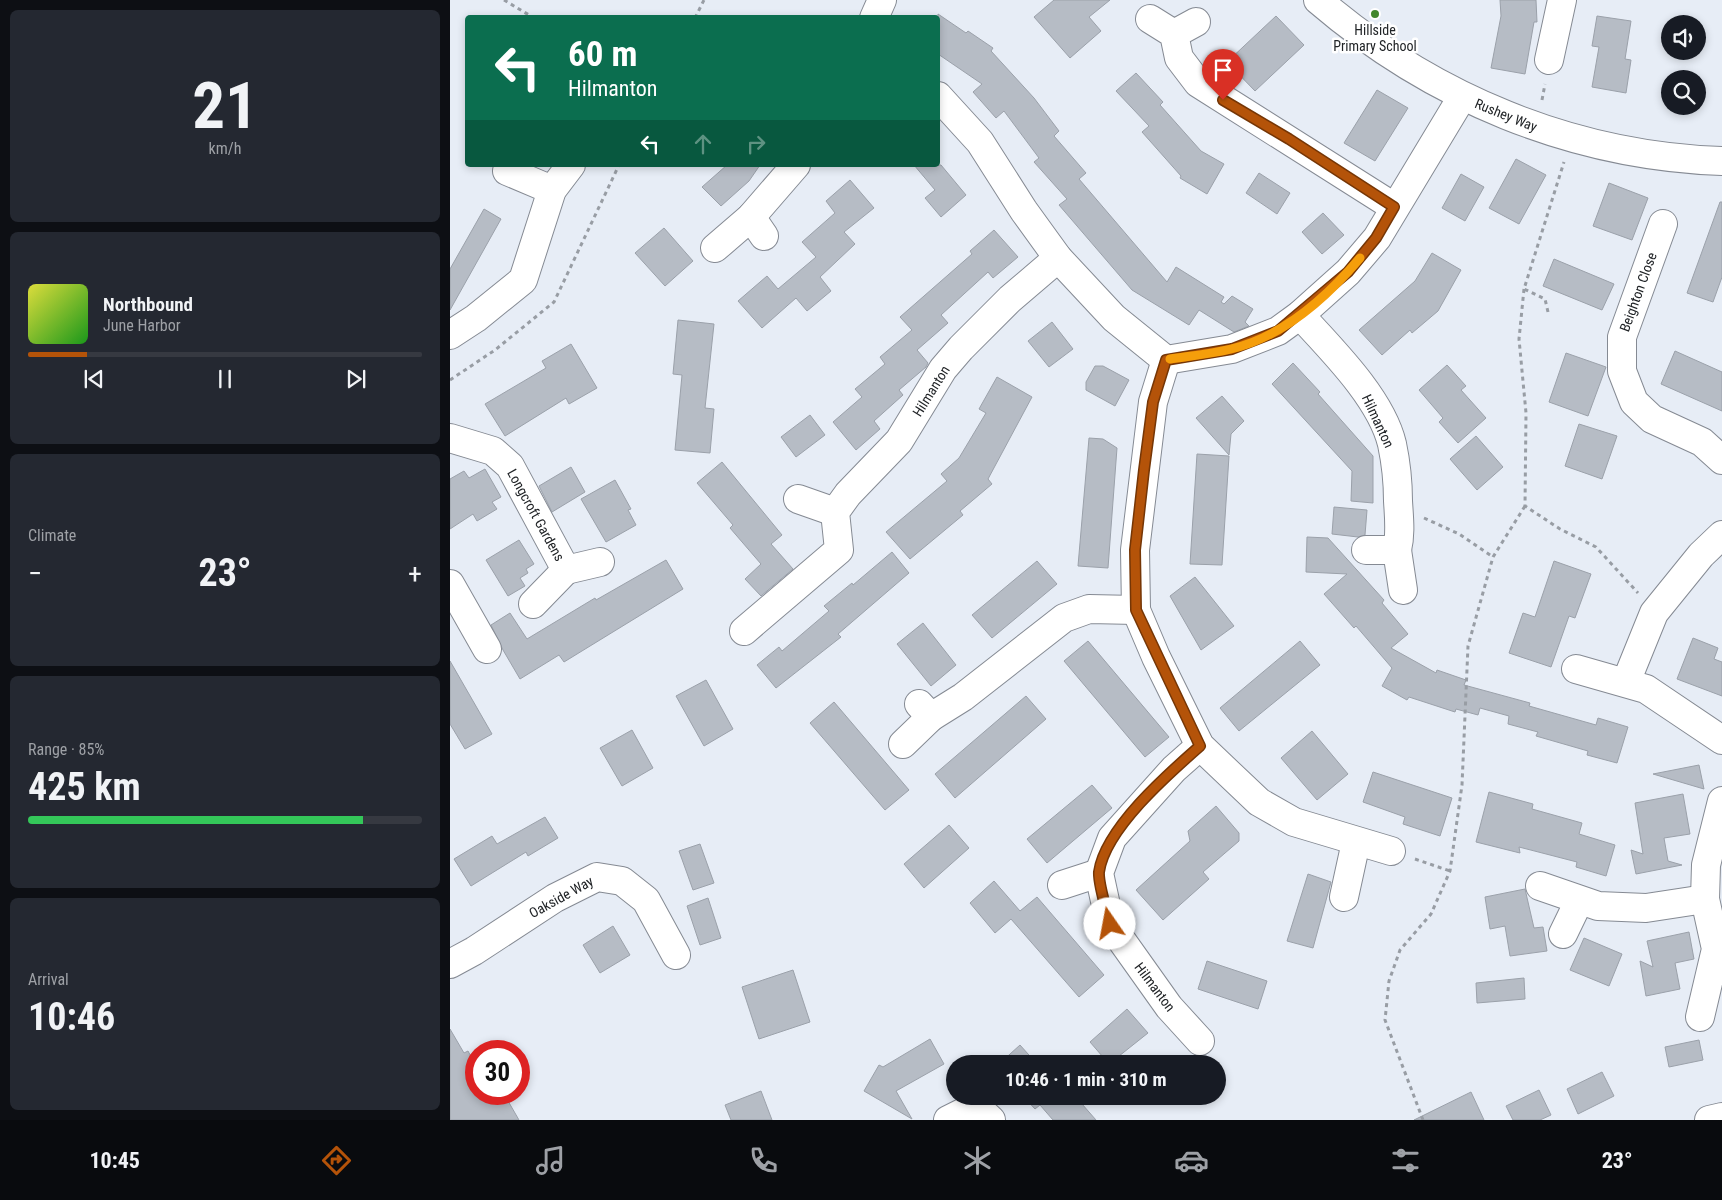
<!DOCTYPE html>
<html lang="en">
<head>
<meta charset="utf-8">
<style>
  :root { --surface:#171b24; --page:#242831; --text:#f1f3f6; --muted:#9ea1a6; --line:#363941; --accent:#b45309 }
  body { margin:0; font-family:"Roboto Condensed",sans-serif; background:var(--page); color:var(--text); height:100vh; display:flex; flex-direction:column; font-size:19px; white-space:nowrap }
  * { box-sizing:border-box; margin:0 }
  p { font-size:16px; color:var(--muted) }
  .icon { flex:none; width:28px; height:28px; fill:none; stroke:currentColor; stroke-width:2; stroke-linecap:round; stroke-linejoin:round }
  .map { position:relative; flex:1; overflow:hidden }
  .sheet { display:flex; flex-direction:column; gap:10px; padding:10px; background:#0d0f14; width:450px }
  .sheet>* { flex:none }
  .hud { position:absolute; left:15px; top:15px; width:475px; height:152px; border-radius:5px; box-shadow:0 2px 8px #0003; background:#0b6e4f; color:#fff; overflow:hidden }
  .tools { position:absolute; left:1211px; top:15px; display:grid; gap:10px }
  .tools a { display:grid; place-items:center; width:45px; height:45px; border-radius:50%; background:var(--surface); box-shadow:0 2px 8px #0003; font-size:25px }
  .speed { position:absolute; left:15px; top:1040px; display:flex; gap:10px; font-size:25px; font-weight:700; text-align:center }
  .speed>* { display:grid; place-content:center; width:65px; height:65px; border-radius:50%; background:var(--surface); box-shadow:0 2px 8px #0003; line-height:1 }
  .speed .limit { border:8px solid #d22; background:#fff; color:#111 }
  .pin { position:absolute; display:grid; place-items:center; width:42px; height:42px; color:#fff; margin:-51px -21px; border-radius:50% 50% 50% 0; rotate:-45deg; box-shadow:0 0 5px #0007 }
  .pin .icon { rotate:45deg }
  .me { position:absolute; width:55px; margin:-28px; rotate:348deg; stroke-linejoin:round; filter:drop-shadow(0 0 4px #0008) }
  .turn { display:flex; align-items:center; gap:18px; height:105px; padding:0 20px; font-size:22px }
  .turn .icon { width:65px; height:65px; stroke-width:2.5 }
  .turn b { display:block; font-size:35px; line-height:42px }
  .lanes { display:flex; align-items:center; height:48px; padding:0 20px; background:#0003; justify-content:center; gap:25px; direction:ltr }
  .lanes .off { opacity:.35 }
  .big { font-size:38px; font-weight:700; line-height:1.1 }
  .sheet .card { flex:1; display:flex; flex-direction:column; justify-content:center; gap:8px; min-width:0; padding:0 18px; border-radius:8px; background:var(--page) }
  .sheet .dial { align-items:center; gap:0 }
  .dial b { font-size:65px; line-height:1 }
  .song { display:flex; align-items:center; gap:15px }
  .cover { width:60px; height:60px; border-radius:8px; background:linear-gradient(135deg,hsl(60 70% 55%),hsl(120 70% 35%)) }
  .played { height:5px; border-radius:2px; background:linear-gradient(90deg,var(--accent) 15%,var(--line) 15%) }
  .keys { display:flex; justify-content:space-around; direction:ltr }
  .heat { display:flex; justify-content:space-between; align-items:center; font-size:28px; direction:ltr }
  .charge { height:8px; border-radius:4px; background:linear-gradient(90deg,#34c759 85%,var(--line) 0) }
  .trip { position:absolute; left:496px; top:1055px; width:280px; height:50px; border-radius:25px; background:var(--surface); box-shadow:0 2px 8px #0003; font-weight:700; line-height:50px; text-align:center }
  .tabs { display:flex; height:80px; justify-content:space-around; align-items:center; background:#090b0e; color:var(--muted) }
  .tabs .icon { width:35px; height:35px }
  .tabs .current { color:var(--accent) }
  .tabs b { font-size:22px; color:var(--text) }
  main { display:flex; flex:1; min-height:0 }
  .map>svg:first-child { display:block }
</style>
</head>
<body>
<main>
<section class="sheet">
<div class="card dial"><b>21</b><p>km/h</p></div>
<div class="card">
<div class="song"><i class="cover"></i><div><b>Northbound</b><p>June Harbor</p></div></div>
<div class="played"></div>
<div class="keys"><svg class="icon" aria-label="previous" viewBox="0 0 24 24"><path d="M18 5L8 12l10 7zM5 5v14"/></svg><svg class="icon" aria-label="pause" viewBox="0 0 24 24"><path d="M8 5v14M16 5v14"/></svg><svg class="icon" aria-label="next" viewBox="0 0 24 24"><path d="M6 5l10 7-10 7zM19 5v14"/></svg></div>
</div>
<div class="card"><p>Climate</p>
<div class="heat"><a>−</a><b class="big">23°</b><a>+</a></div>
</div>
<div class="card"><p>Range · 85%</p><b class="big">425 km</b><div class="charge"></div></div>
<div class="card"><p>Arrival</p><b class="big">10:46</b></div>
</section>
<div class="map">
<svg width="1272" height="1120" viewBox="0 0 1272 1120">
  <rect width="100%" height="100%" fill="#e7edf6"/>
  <g fill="#b6bcc5" stroke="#9ba1aa">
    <polygon points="604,0 660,0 639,17 651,31 620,58 584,17"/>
    <polygon points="1050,0 1086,0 1087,22 1084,22 1075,74 1041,68 1051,16"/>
    <polygon points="488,14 516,33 518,31 543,48 541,51 584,98 609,131 604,136 636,173 629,179 717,282 726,267 774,297 771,302 774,304 782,296 803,309 795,322 799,326 784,332 749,310 739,325 682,290 609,205 617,199 584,162 589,158 554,111 546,118 523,92 532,84 488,54"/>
    <polygon points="826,16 854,45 805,91 777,62"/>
    <polygon points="1147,16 1181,21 1175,59 1181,60 1176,93 1142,87 1149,47 1142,46"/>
    <polygon points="686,73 713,102 710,105 751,151 774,164 757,194 730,178 731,176 692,132 699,126 666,91"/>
    <polygon points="927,90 958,108 925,161 894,143"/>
    <polygon points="1066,159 1096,175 1069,224 1039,208"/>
    <polygon points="277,165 310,165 299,181 271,206 252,187"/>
    <polygon points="464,165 491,165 516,195 491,217 475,198 485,190"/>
    <polygon points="809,173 840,193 827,214 796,193"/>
    <polygon points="1011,174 1034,187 1015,221 992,208"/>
    <polygon points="400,180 424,208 394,232 405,244 370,277 381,291 357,311 346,298 312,328 288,301 317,276 328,289 366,257 352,242 385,213 376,201"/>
    <polygon points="1159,183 1198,198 1182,240 1143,226"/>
    <polygon points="1270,202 1272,202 1272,277 1263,302 1237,293"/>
    <polygon points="34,209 51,219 0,310 0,269"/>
    <polygon points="873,213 894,235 872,254 852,232"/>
    <polygon points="214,228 243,261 215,286 185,253"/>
    <polygon points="544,230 568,257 543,278 538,272 491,315 498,323 467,350 478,363 476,367 449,390 453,395 424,421 430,429 406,450 383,422 412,397 405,389 435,364 430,357 462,330 450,317 522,254 520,251"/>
    <polygon points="982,253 1011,270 988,311 962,333 960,330 932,355 909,330 965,281"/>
    <polygon points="1104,259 1164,284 1152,310 1093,286"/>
    <polygon points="228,320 264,324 255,408 264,409 260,453 225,450 232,375 223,374"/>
    <polygon points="602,322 623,349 599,367 578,341"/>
    <polygon points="121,344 147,388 119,404 116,398 55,436 35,404 96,368 92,361"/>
    <polygon points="1225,351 1272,372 1272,411 1211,384"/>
    <polygon points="1116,353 1156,367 1138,416 1099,402"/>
    <polygon points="843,363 870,392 868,394 923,456 923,503 901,501 902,471 822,384"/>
    <polygon points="997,365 1016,386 1011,390 1036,418 1008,443 989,422 993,418 969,390"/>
    <polygon points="645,366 653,366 679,380 665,406 636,390 636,382"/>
    <polygon points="547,377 582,397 538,479 542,484 510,511 513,515 460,559 436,532 497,481 491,474 509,458 536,413 529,409"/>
    <polygon points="772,396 794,421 781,434 779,455 746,418"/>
    <polygon points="360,415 375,435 346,457 331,437"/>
    <polygon points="1129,424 1167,436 1152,479 1115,466"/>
    <polygon points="1026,436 1053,467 1027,490 1000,459"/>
    <polygon points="639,438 653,439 667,448 658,568 628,566"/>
    <polygon points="747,454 779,456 772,565 740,564"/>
    <polygon points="272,462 332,535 321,544 343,569 311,596 295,579 311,564 280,528 283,525 247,483"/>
    <polygon points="121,467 135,492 102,512 89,486"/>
    <polygon points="35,469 51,497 42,502 47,509 27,521 23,514 0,529 0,479 14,471 19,478"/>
    <polygon points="165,480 181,509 178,510 186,525 156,542 131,499"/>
    <polygon points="884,507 917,510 915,535 908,537 882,534"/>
    <polygon points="857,537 878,538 934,600 932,603 958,634 941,648 986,673 987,670 1016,680 1014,685 1080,703 1079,706 1146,725 1148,718 1178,727 1167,763 1137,755 1138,751 1086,736 1088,732 1058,724 1059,716 1030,708 1028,715 1006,709 1005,712 959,697 957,700 932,686 942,668 906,626 904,628 874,594 897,574 856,572"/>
    <polygon points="69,540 84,564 76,569 78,573 70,578 75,586 58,596 36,560"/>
    <polygon points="442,552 459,573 388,634 391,637 326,688 307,665 329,647 332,651 379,611 374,606 402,583 403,585"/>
    <polygon points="216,560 233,589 114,662 109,655 70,679 53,650 41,625 60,613 77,639 145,598 146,600"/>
    <polygon points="587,561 607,584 542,638 522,615"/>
    <polygon points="1104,561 1141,574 1125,618 1119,616 1101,667 1059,653 1073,613 1085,617"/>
    <polygon points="745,577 784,626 751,650 720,596"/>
    <polygon points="473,623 506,665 481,686 447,644"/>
    <polygon points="1243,638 1268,648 1264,659 1272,662 1272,696 1227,679"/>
    <polygon points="638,641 719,737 695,757 614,661"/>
    <polygon points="850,641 870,665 789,731 770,708"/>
    <polygon points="0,661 42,734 15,749 0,724"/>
    <polygon points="256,680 283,729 254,746 226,696"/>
    <polygon points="576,696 596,719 505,798 485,774"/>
    <polygon points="384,702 459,790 435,810 360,723"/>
    <polygon points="182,730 203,768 172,786 150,748"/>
    <polygon points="862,731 898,774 867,800 831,758"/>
    <polygon points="1249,765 1254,789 1203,774"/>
    <polygon points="923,772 1002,798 990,836 953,824 955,817 913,802"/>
    <polygon points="642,785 662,808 597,863 577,839"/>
    <polygon points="1039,792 1083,804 1082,809 1132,823 1129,834 1165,845 1156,876 1126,867 1127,862 1069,847 1070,853 1026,842"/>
    <polygon points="1233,794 1240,834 1214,838 1218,861 1232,865 1186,874 1181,850 1193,854 1185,803"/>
    <polygon points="766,806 789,833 789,841 753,872 759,879 713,920 686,890 740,841 738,831"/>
    <polygon points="95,817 108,838 78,856 76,852 21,886 4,859 42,836 47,844"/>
    <polygon points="499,825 519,848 474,888 454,864"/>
    <polygon points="250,844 264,883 243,890 229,851"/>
    <polygon points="858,874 881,882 863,948 837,941"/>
    <polygon points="544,881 570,911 587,897 654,975 629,997 561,919 545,933 520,903"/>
    <polygon points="1075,889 1084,928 1093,927 1097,951 1060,956 1055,926 1040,929 1035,897"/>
    <polygon points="258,898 271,938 250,945 237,906"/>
    <polygon points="163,926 180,955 150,973 133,945"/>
    <polygon points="1239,932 1244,959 1225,963 1230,989 1196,996 1190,961 1203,967 1197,941"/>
    <polygon points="1134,938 1172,954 1159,986 1120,970"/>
    <polygon points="757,961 817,981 808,1009 748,989"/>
    <polygon points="343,970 360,1022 309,1039 292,987"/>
    <polygon points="1074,978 1075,999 1027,1003 1026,983"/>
    <polygon points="677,1009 698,1033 659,1064 640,1042"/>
    <polygon points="0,1029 14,1053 18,1051 26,1066 26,1094 54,1094 69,1120 0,1120"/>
    <polygon points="480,1039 494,1064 446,1091 462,1119 414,1091 429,1065 433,1067"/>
    <polygon points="1249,1040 1253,1060 1219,1067 1215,1047"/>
    <polygon points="570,1045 587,1064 549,1064"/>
    <polygon points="1152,1072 1164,1096 1128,1114 1117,1089"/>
    <polygon points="1089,1090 1101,1115 1090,1120 1063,1120 1056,1106"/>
    <polygon points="311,1091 322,1120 281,1120 275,1105"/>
    <polygon points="1021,1092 1034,1120 964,1120"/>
    <polygon points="573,1096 625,1096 646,1120 603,1120 590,1105 585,1109"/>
  </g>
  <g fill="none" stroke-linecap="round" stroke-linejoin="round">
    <defs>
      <g id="minor">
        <path d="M868 0C981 97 1122 156 1272 161"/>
        <polyline points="424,18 432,0"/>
        <polyline points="700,19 724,34 729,58 748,83 944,207"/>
        <polyline points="724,34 746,22"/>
        <polyline points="1099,60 1112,0"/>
        <polyline points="488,96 530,142 574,211 608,258 664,318 716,360 782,349 828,331 850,315 898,272 927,238 1012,97"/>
        <polyline points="57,171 102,190"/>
        <polyline points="301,217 314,236"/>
        <polyline points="1213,224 1172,337 1172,371 1184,402 1202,419 1252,442 1272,460"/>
        <polyline points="265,248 301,217 346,165"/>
        <path d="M850 315C881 349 931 398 942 444 946 463 948 482 948 501 949 518 951 534 947 550H916"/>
        <polyline points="0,335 26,318 73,280 102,190 121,165"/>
        <polyline points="716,360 703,402 685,550 686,610 706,657 750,746 809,802 844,822 941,851"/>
        <polyline points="0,438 43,451 60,466 116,570 150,562"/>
        <polyline points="348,499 385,512"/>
        <polyline points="947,550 953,590"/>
        <polyline points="0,584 37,649"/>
        <polyline points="83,604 116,570"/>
        <polyline points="294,631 389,550 385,512 398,494 449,441 493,369 511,348 560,299 608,258"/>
        <polyline points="1126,669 1196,689 1272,740"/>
        <polyline points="1176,682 1204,613 1251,555 1272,535"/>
        <polyline points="469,704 481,717 513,697 614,618 639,609 686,610"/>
        <polyline points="453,744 481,717"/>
        <polyline points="612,885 649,873"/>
        <polyline points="1090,886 1148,906 1196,908 1255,899"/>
        <polyline points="894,897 906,842"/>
        <polyline points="1113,934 1129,901"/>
        <polyline points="0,964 24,951 105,898 147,877 172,881 196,900 226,955"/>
        <polyline points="1250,1017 1266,949 1255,899 1256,865 1272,801"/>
        <polyline points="750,1041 719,1007 660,924 649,873 662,838 724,769 750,746"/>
        <polyline points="498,1120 526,1106 541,1120"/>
        <polyline points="1259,1120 1272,1117"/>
      </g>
    </defs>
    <use href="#minor" stroke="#858a93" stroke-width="30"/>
    <g stroke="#989da4" stroke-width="3" stroke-dasharray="4 4" stroke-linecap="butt">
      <polyline points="54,0 84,18"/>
      <polyline points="245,18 254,0"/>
      <polyline points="1092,100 1095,84"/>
      <polyline points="1074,289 1069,339 1076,413 1075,506 1110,529 1146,547 1188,593"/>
      <polyline points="1098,312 1095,299 1074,289 1114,162"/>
      <polyline points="0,380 45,350 104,302 169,165"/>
      <polyline points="974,518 1009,534 1043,557"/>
      <polyline points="965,859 1000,871"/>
      <polyline points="973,1120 935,1020 939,981 950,950 981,914 1000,871 1012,785 1018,646 1043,557 1075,506"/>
    </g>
    <use href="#minor" stroke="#fff" stroke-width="28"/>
  </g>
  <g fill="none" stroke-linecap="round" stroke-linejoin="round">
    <defs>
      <path id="route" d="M660 924C657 911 648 884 649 872 655 829 718 774 750 746L686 610 685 550 694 470 703 402 716 360 782 349 828 331 898 272 926 238 944 207 839 139 773 100"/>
    </defs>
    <use href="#route" stroke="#753606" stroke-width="12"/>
    <use href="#route" stroke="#b45309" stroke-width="9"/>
    <path stroke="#f59e0b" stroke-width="9" d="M720 359C740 356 761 354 781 349 832 337 877 297 910 258"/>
  </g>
  <circle fill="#42872c" stroke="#fff" stroke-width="2" cx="925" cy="14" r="5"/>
  <g text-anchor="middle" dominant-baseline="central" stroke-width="5" stroke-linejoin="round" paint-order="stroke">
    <g font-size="14" fill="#212427" stroke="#fff">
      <text x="925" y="30">Hillside<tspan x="925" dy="16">Primary School</tspan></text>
    </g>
    <g font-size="14" fill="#212427" stroke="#fff">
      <text transform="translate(1056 115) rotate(22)">Rushey Way</text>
      <text transform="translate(1188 292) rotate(-70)">Beighton Close</text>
      <text transform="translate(481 391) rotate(-58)">Hilmanton</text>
      <text transform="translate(928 421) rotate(65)">Hilmanton</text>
      <text transform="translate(86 515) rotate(61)">Longcroft Gardens</text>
      <text transform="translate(111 897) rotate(-29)">Oakside Way</text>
      <text transform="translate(705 987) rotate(53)">Hilmanton</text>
    </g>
  </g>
</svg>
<div class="tools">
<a><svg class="icon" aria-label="sound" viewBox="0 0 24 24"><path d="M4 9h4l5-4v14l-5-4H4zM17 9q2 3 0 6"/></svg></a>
<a><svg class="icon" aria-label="search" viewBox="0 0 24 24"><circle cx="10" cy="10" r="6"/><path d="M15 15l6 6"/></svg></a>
</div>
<div class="speed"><div class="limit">30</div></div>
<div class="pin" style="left:773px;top:100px;background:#d93025"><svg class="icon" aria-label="arrive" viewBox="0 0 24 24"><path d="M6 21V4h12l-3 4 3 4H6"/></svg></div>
<svg class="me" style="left:660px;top:924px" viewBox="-20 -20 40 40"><circle r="19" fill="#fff"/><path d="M0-13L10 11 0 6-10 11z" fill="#b45309"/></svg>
<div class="trip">10:46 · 1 min · 310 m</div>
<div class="hud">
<div class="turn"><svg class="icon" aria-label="left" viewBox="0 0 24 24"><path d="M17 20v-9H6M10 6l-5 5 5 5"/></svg><div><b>60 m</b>Hilmanton</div></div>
<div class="lanes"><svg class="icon" aria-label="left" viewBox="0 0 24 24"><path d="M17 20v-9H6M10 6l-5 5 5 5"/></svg><svg class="icon off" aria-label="ahead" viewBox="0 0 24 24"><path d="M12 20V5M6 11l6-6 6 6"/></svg><svg class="icon off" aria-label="right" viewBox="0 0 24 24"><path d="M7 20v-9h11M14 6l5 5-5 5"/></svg></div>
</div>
</div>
</main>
<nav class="tabs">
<b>10:45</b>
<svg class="icon current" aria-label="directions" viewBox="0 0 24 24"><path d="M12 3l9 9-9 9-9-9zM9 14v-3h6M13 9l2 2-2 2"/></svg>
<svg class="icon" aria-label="music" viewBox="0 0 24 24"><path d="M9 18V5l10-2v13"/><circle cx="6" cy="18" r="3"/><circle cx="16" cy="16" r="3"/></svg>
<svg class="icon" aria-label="phone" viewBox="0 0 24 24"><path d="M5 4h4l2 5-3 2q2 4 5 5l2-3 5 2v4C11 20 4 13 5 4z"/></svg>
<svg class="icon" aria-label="climate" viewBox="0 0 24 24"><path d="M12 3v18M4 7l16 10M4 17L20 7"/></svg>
<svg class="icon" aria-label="car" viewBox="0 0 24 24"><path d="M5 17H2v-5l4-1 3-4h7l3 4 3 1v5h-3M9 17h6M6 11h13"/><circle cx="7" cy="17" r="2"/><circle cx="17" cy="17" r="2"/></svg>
<svg class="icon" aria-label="filters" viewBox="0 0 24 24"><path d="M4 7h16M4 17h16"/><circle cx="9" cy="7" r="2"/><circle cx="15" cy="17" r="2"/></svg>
<b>23°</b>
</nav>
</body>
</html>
